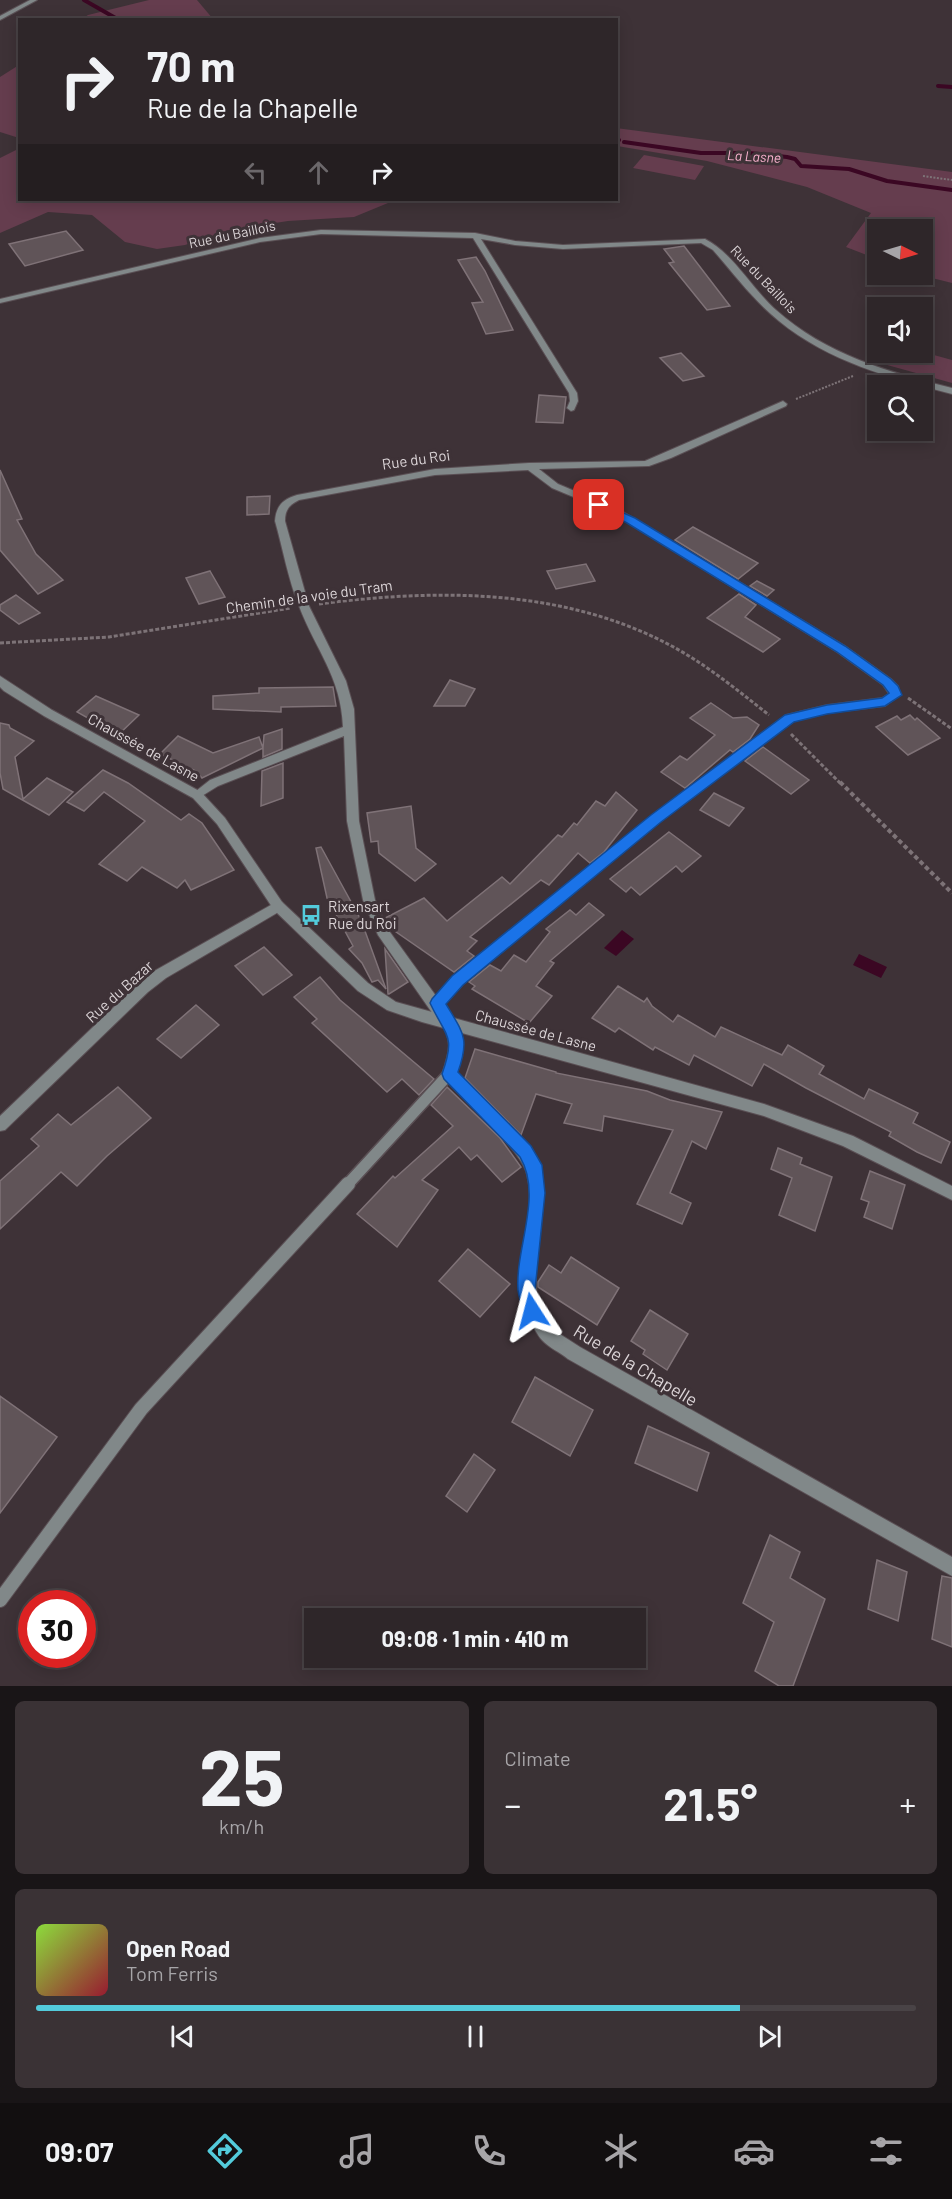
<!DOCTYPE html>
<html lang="en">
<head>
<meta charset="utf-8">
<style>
  :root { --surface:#2e2629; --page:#3a3235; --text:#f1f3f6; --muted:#a7a5a8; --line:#494346; --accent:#53cbdb }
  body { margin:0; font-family:Barlow,sans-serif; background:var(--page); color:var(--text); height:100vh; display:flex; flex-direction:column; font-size:22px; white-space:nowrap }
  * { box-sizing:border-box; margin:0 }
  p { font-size:20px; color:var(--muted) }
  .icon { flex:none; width:33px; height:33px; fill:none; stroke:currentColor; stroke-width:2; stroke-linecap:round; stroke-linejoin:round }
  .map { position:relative; height:1686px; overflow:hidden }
  .details { display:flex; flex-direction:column; gap:15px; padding:15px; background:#191517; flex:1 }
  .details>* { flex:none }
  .guide { position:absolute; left:18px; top:18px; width:600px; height:183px; border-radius:0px; box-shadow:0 3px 15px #0003,0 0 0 2px var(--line); background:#2e2629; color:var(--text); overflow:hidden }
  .needle { width:39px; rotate:95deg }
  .buttons { position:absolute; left:867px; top:219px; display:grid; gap:12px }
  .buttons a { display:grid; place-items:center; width:66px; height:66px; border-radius:0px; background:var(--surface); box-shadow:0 3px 15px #0003,0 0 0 2px var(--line); font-size:30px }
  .speed { position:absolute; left:18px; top:1590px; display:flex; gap:12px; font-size:30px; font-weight:700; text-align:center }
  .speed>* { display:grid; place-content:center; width:78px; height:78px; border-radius:50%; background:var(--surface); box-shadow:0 3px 15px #0003,0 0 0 2px var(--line); line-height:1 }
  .speed .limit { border:9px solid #d22; background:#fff; color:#111 }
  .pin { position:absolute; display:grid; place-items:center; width:51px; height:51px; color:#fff; margin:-26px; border-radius:12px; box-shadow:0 3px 9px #0006 }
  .me { position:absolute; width:66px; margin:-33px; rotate:351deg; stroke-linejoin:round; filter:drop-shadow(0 0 4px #0008) }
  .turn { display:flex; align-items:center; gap:21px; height:126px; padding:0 30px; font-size:27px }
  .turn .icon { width:78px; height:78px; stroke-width:2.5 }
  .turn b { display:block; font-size:42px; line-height:51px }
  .lanes { display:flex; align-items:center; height:57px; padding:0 30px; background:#0003; justify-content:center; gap:30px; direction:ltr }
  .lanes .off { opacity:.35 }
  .big { font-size:45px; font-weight:700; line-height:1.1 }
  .details .widget { flex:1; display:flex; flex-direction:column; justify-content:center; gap:9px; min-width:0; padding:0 21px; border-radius:9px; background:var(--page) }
  .details .dial { align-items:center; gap:0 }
  .dial b { font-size:78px; line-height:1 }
  .song { display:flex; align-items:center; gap:18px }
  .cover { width:72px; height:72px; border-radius:9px; background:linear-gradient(135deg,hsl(90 70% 55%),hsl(350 70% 35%)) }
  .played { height:6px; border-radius:3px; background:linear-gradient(90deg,var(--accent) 80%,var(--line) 80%) }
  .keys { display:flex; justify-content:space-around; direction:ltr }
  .heat { display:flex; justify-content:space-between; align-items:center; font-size:33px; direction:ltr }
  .details .tiles { flex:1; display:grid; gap:15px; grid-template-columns:1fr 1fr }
  .widget:last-child { grid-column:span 2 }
  .trip { position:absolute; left:304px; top:1608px; width:342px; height:60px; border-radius:0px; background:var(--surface); box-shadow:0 3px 15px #0003,0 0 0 2px var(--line); font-weight:700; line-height:60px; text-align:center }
  .tabs { display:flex; height:96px; justify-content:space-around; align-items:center; background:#120f10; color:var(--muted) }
  .tabs .icon { width:42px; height:42px }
  .tabs .active { color:var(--accent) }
  .tabs b { font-size:27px; color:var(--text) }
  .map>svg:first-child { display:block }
</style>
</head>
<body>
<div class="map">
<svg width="952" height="1686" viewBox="0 0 952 1686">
  <rect width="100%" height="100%" fill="#3e3237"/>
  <g fill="#653d4e">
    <polygon points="149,0 197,0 213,19 82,19 88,15"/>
    <polygon points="19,65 19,138 0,132 0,77"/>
    <polygon points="616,128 952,172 952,283 920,275 922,274 922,230 878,230 877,259 846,247 871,213 807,187 707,161 617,146"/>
    <polygon points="19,142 20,200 408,200 388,203 354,217 288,221 229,230 185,245 157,249 125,242 92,215 48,212 0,233 0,158 16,150"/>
    <polygon points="644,155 704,166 695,180 633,168"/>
    <polygon points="887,352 923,352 952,360 952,383 880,363"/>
  </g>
  <g fill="#3b0723">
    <polygon points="622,930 634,939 616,956 604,948"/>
    <polygon points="859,954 887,967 881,978 853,965"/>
  </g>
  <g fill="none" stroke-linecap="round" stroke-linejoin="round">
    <g stroke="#3b0723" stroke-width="4">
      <polyline points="84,0 119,20"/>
      <polyline points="938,86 952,87"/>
      <polyline points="616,139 619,140"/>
      <polyline points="624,142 701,153 749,153 787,157 795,159 801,166 849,169 887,181 952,190"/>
    </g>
  </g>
  <g fill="#605458" stroke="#7f7277" stroke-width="1.5">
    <polygon points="66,231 83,250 25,266 9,244"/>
    <polygon points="684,246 730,306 707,310 669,263 674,262 664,249"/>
    <polygon points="476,257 485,271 513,330 486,334 472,303 483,302 458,260"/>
    <polygon points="681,353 704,376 683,381 660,358"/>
    <polygon points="539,395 566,397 563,423 536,422"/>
    <polygon points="0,470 22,519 17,520 36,554 63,580 38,594 0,550"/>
    <polygon points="270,496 269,514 247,515 247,497"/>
    <polygon points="693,527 758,563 738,579 675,540"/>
    <polygon points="586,564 595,581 556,589 547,571"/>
    <polygon points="210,571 225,597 199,604 186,578"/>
    <polygon points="757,581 774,590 767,596 750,586"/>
    <polygon points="739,594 756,605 745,617 780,639 763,652 707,618"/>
    <polygon points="16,595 40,613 19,624 0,610 0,605"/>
    <polygon points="450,680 475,689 469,699 465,706 434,706"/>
    <polygon points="333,687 336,706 281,707 281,712 213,709 213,696 259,693 259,688"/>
    <polygon points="96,696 139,715 118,735 77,712"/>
    <polygon points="711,703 733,718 747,717 759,725 750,739 733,752 730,750 685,788 661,772 680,756 687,760 715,735 690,718"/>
    <polygon points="910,715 915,720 917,718 940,738 908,755 876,727 897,716 901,720"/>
    <polygon points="0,723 9,725 10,728 34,741 15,757 23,799 47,778 73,792 49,815 3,789 0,773"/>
    <polygon points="282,729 282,749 263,757 263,748 202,778 196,771 160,754 178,736 213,753 259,737 263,748 264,735"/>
    <polygon points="763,747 809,780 791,794 745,761"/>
    <polygon points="283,763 283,798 261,806 262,771"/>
    <polygon points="103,770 128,783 181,820 189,814 202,823 234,870 191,890 185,880 177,888 142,867 127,881 99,864 145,821 104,792 84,811 67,802"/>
    <polygon points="616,792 637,810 604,852 590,863 578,853 549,885 541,880 470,937 477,941 467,951 474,956 454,972 389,927 385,918 424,898 447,921 502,877 510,884 558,835 562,837 574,823 577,825 596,801 605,806"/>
    <polygon points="714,793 744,808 729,826 700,810"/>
    <polygon points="411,806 416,848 436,864 415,881 379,853 378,841 371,842 367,813"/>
    <polygon points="669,832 701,856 682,872 676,866 640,895 631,887 626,892 610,879"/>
    <polygon points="321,847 361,920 386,989 378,980 372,982 362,963 349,949 353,946 327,898 316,848"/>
    <polygon points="589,903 604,915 550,961 554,963 536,986 552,996 529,1023 472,989 475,986 469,982 490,965 501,971 514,955 526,962 550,932 546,929 570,910 576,915"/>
    <polygon points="264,947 292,975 263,995 235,966"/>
    <polygon points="385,949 408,982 389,994 388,994"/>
    <polygon points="320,977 340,1000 434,1079 419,1095 402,1079 387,1092 312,1023 317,1019 294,997"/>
    <polygon points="618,986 644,1002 647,998 652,1006 673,1022 678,1015 715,1037 721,1027 782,1055 788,1045 824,1066 819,1074 839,1085 864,1099 869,1089 918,1113 913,1123 950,1142 941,1163 917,1152 889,1136 891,1132 806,1088 764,1064 752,1086 694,1055 689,1065 655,1047 653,1050 619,1028 615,1032 592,1018"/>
    <polygon points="196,1005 219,1025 181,1058 157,1039"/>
    <polygon points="475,1049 556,1072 556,1073 647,1091 670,1100 722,1112 706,1149 692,1141 670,1193 691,1203 682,1224 637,1204 673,1130 604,1116 602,1131 564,1123 572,1104 536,1094 521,1135 465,1078"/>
    <polygon points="118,1087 151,1118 107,1156 77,1186 61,1172 0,1229 0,1181 39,1146 31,1139 58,1114 71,1125"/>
    <polygon points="447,1087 500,1138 521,1167 502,1182 477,1155 471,1160 459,1147 422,1180 438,1190 397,1247 357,1214 393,1176 395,1178 453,1126 431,1105"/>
    <polygon points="778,1148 802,1158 800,1164 832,1177 815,1231 779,1215 792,1178 771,1169"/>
    <polygon points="870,1171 905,1185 892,1229 864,1217 869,1202 861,1199"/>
    <polygon points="468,1249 510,1284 480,1317 439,1281"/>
    <polygon points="571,1257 619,1288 597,1325 538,1287 538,1282 549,1265 561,1273"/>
    <polygon points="650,1310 688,1334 667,1370 643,1354 645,1350 631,1341"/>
    <polygon points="535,1377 593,1410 570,1456 512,1422"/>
    <polygon points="0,1396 57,1437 0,1513"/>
    <polygon points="648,1426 709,1453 697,1491 635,1463"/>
    <polygon points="474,1454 495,1470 467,1512 446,1496"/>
    <polygon points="770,1535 800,1552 790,1578 825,1599 793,1686 779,1686 755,1671 774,1622 743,1603"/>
    <polygon points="877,1560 907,1572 898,1621 868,1609"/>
    <polygon points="942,1576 952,1578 952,1647 932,1639"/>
  </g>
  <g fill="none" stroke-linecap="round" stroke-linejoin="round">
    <defs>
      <polyline id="service-far1" points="347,1185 449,1074"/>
      <polyline id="service" points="0,1600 141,1409 348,1184"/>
      <g id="minor">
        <path d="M321 230 475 233 515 241 563 245 705 239C733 253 752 289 776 310 826 355 889 372 952 388V394C891 378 829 362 779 321 754 301 734 274 713 250L701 243 563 249 515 245 481 239 577 393 578 401 574 410 571 411 567 408 570 401 569 393 473 238 321 234 260 242 0 303V299L260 238Z"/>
        <path d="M783 401 787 404 786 406 671 458 649 466 539 469 558 484 620 510 845 646 891 679 898 686 900 695 885 706 827 713 794 721 660 822 463 984 445 1004C462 1033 467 1039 456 1072L530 1147 532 1152 541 1173 543 1195 536 1264V1287L540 1308 552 1329 580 1347 952 1557V1576L568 1359C560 1352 549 1348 542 1340 537 1335 534 1327 530 1321 505 1272 541 1219 526 1171 517 1146 465 1100 444 1078L442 1074C450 1051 453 1041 440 1019L435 1017 378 935 363 900 347 821 344 736 218 786 197 799 191 795 210 780 343 727C341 676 316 651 299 606 288 579 283 549 275 521 276 506 283 499 297 495L435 469 529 463 645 461ZM528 470 552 488 614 514 837 652 883 685 889 694 882 698 827 705 786 715 652 816 453 976 436 996 387 928 375 900 359 821 354 709 346 681 309 606 285 521C285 510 289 505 299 500L435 475Z"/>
        <polygon points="278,901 282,902 284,906 282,910 166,978 148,992 5,1130 0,1131 0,1116 138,984 156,970"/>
      </g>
      <g id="tertiary">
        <polygon points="30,0 37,0 0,20 0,16"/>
        <polygon points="0,676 52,710 201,792 225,818 282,902 368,983 396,1002 764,1104 853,1136 952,1186 952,1200 843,1146 764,1116 422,1022 387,1010 358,991 274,910 217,824 193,798 44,716 4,691 0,687"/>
      </g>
    </defs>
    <use href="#service-far1" stroke="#5a4f54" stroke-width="14"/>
    <use href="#service" stroke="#5a4f54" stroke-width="16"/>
    <use href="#minor" stroke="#5a4f54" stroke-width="2"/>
    <use href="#tertiary" stroke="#5a4f54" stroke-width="2"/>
    <g stroke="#7d7377" stroke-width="2" stroke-dasharray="2 1.5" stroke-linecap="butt">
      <polyline points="923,176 952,180"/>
      <polyline points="796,399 853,376"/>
    </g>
    <g stroke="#7d7377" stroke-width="3" stroke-dasharray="4 2" stroke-linecap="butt">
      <path d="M319 604C434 589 558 588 664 642 702 661 736 689 769 715"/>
      <polyline points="0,643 109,637 291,608"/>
      <polyline points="908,698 952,729"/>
      <polyline points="791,734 841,784"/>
    </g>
    <polyline stroke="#7d7377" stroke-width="4" stroke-dasharray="4.5 3" stroke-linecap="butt" points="840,782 952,893"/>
    <use href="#service-far1" stroke="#818889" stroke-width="11"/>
    <use href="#service" stroke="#818889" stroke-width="14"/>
    <use href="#minor" fill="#818889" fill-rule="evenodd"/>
    <use href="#tertiary" fill="#818889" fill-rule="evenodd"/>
  </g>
  <path fill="#1a73e8" stroke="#114b97" stroke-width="1.5" d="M599 502 635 518 845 646 891 679 898 686 902 695 885 706 827 714 794 722 661 822 463 985 446 1004C463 1033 470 1038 458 1072L531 1146 542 1165 545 1193 535 1290 541 1311 538 1317 532 1320 526 1317C523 1309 519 1299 518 1290 515 1248 543 1196 520 1157L444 1079 442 1074C456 1035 446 1037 430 1003L432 999 452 976 651 815 785 715 827 705 882 698 889 693 883 685 837 652 627 523 596 507 594 505Z"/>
  <defs>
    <symbol id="bus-bare" viewBox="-9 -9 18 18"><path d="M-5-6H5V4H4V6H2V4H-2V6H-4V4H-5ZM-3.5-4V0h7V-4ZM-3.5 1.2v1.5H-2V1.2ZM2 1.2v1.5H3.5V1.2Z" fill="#53cbdb" stroke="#3e3237" stroke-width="2.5" paint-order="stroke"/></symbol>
  </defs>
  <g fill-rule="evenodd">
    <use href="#bus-bare" x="296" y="900" width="30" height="30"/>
  </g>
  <g text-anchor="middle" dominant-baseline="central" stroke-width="6" stroke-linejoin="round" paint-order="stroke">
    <g font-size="14" font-style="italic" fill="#fab2cf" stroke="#3e3237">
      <text transform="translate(754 156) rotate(3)">La Lasne</text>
    </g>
    <g font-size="14" fill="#dcd5d8" stroke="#3e3237">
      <text transform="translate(232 234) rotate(-12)">Rue du Baillois</text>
      <text transform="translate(764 279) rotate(46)">Rue du Baillois</text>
    </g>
    <g font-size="15" fill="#dcd5d8" stroke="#3e3237">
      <text transform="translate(416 459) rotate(-8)">Rue du Roi</text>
      <text transform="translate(309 596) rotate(-8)">Chemin de la voie du Tram</text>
      <text transform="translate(144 747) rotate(29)">Chaussée de Lasne</text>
      <text transform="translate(119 991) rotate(-42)">Rue du Bazar</text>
      <text transform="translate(536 1030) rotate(15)">Chaussée de Lasne</text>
    </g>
    <g font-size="15" fill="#dcd5d8" stroke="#3e3237" text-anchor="start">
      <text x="328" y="906">Rixensart<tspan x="328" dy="17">Rue du Roi</tspan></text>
    </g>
    <g font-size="18" fill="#dcd5d8" stroke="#3e3237">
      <text transform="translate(636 1365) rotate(31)">Rue de la Chapelle</text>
    </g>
  </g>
</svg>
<div class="buttons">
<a><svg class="needle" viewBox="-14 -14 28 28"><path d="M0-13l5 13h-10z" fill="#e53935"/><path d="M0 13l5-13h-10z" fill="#a7a5a8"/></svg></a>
<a><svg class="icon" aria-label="sound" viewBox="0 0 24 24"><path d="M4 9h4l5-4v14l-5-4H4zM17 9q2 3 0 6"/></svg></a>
<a><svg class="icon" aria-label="search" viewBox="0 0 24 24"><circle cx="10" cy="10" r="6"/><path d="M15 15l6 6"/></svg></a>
</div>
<div class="speed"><div class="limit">30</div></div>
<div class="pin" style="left:599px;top:505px;background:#d93025"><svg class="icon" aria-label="arrive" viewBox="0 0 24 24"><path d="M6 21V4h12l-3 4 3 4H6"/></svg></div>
<svg class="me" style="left:532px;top:1311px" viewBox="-20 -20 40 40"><path d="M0-17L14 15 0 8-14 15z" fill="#1a73e8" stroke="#fff" stroke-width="4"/></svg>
<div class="trip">09:08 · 1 min · 410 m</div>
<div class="guide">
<div class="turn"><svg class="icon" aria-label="right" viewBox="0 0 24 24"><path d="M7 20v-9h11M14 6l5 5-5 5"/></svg><div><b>70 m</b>Rue de la Chapelle</div></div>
<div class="lanes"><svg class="icon off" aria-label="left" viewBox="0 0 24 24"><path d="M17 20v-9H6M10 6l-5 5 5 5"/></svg><svg class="icon off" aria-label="ahead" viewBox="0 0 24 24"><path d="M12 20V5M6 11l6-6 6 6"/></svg><svg class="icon" aria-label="right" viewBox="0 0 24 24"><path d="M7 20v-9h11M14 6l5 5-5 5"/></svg></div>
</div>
</div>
<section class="details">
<div class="tiles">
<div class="widget dial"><b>25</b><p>km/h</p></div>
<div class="widget"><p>Climate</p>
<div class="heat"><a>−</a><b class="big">21.5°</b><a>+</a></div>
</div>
<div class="widget">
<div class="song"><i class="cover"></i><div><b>Open Road</b><p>Tom Ferris</p></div></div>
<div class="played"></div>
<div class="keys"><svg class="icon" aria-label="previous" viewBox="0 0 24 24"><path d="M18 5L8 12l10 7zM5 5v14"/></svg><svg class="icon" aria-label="pause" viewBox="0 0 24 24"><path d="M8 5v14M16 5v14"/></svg><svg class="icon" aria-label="next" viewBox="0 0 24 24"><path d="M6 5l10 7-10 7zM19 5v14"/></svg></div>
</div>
</div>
</section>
<nav class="tabs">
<b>09:07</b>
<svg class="icon active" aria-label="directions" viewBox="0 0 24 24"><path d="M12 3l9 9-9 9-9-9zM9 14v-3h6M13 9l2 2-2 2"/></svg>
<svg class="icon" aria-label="music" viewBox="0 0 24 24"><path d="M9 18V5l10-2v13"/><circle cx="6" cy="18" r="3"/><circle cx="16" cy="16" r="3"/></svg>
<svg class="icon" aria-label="phone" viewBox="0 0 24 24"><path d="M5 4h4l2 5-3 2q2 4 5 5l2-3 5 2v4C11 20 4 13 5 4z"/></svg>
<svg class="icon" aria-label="climate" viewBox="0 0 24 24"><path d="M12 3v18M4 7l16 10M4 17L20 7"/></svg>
<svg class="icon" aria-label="car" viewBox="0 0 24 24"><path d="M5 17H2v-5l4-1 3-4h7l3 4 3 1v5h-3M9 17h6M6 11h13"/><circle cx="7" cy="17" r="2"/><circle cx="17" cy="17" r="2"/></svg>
<svg class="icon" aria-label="filters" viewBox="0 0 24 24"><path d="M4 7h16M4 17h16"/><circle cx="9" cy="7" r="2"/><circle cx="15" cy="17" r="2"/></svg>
</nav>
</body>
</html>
